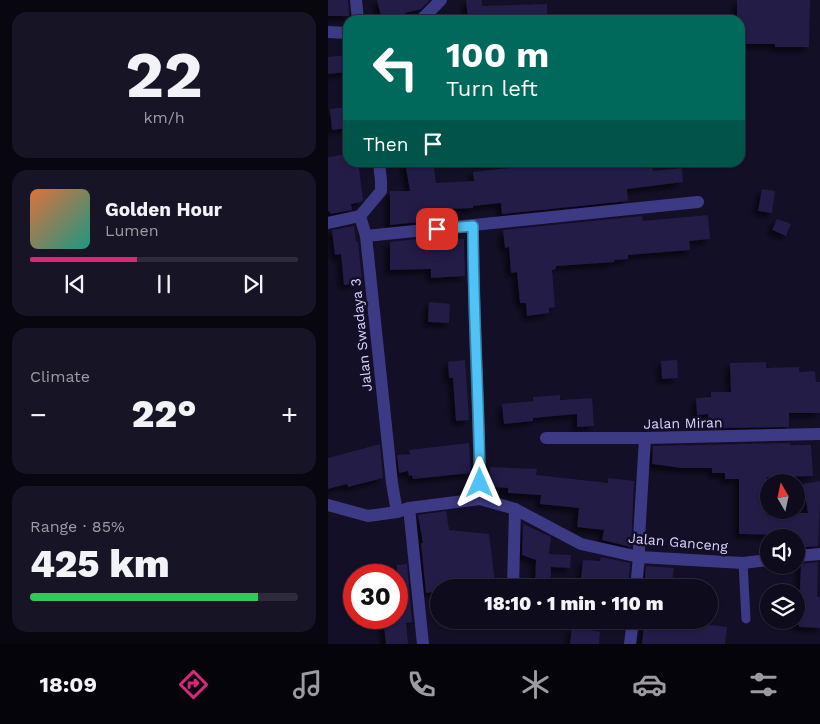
<!DOCTYPE html>
<html lang="en">
<head>
<meta charset="utf-8">
<style>
  :root { --surface:#0e0b1c; --page:#171425; --text:#f1f3f6; --muted:#9b9ba3; --line:#2e2b3b; --accent:#db2777 }
  body { margin:0; font-family:"Work Sans",sans-serif; background:var(--page); color:var(--text); height:100vh; display:flex; flex-direction:column; font-size:19px; white-space:nowrap }
  * { box-sizing:border-box; margin:0 }
  p { font-size:16px; color:var(--muted) }
  .icon { flex:none; width:28px; height:28px; fill:none; stroke:currentColor; stroke-width:2; stroke-linecap:round; stroke-linejoin:round }
  .map { position:relative; flex:1; overflow:hidden }
  .sheet { display:flex; flex-direction:column; gap:12px; padding:12px; background:#08060f; width:328px }
  .sheet>* { flex:none }
  .banner { position:absolute; left:15px; top:15px; width:402px; height:152px; border-radius:15px; box-shadow:0 1px 4px #0004,0 0 0 1px var(--line); background:#00695c; color:#fff; overflow:hidden }
  .needle { width:32px; rotate:351deg }
  .tools { position:absolute; left:432px; top:474px; display:grid; gap:10px }
  .tools a { display:grid; place-items:center; width:45px; height:45px; border-radius:50%; background:var(--surface); box-shadow:0 1px 4px #0004,0 0 0 1px var(--line); font-size:25px }
  .speed { position:absolute; left:15px; top:564px; display:flex; gap:10px; font-size:25px; font-weight:700; text-align:center }
  .speed>* { display:grid; place-content:center; width:65px; height:65px; border-radius:50%; background:var(--surface); box-shadow:0 1px 4px #0004,0 0 0 1px var(--line); line-height:1 }
  .speed .limit { border:8px solid #d22; background:#fff; color:#111 }
  .pin { position:absolute; display:grid; place-items:center; width:42px; height:42px; color:#fff; margin:-21px; border-radius:10px; box-shadow:0 2px 8px #0006 }
  .me { position:absolute; width:55px; margin:-28px; rotate:0deg; stroke-linejoin:round; filter:drop-shadow(0 0 4px #0008) }
  .turn { display:flex; align-items:center; gap:18px; height:105px; padding:0 20px; font-size:22px }
  .turn .icon { width:65px; height:65px; stroke-width:2.5 }
  .turn b { display:block; font-size:35px; line-height:42px }
  .then { display:flex; align-items:center; height:48px; padding:0 20px; background:#0003; gap:10px; font-size:19px }
  .big { font-size:38px; font-weight:800; line-height:1.1 }
  .sheet .card { flex:1; display:flex; flex-direction:column; justify-content:center; gap:8px; min-width:0; padding:0 18px; border-radius:15px; background:var(--page) }
  .sheet .dial { align-items:center; gap:0 }
  .dial b { font-size:65px; line-height:1 }
  .song { display:flex; align-items:center; gap:15px }
  .cover { width:60px; height:60px; border-radius:8px; background:linear-gradient(135deg,hsl(20 70% 55%),hsl(170 70% 35%)) }
  .played { height:5px; border-radius:2px; background:linear-gradient(90deg,var(--accent) 40%,var(--line) 40%) }
  .keys { display:flex; justify-content:space-around; direction:ltr }
  .heat { display:flex; justify-content:space-between; align-items:center; font-size:28px; direction:ltr }
  .charge { height:8px; border-radius:4px; background:linear-gradient(90deg,#34c759 85%,var(--line) 0) }
  .trip { position:absolute; left:102px; top:579px; width:288px; height:50px; border-radius:25px; background:var(--surface); box-shadow:0 1px 4px #0004,0 0 0 1px var(--line); font-weight:800; line-height:50px; text-align:center }
  .dock { display:flex; height:80px; justify-content:space-around; align-items:center; background:#06040b; color:var(--muted) }
  .dock .icon { width:35px; height:35px }
  .dock .active { color:var(--accent) }
  .dock b { font-size:22px; color:var(--text) }
  main { display:flex; flex:1; min-height:0 }
  .map>svg:first-child { display:block }
</style>
</head>
<body>
<main>
<section class="sheet">
<div class="card dial"><b>22</b><p>km/h</p></div>
<div class="card">
<div class="song"><i class="cover"></i><div><b>Golden Hour</b><p>Lumen</p></div></div>
<div class="played"></div>
<div class="keys"><svg class="icon" aria-label="previous" viewBox="0 0 24 24"><path d="M18 5L8 12l10 7zM5 5v14"/></svg><svg class="icon" aria-label="pause" viewBox="0 0 24 24"><path d="M8 5v14M16 5v14"/></svg><svg class="icon" aria-label="next" viewBox="0 0 24 24"><path d="M6 5l10 7-10 7zM19 5v14"/></svg></div>
</div>
<div class="card"><p>Climate</p>
<div class="heat"><a>−</a><b class="big">22°</b><a>+</a></div>
</div>
<div class="card"><p>Range · 85%</p><b class="big">425 km</b><div class="charge"></div></div>
</section>
<div class="map">
<svg width="493" height="644" viewBox="0 0 493 644">
  <defs>
    <filter id="shadow"><feDropShadow dx="-4.5" dy="4.5" stdDeviation="2.5" flood-color="#0009"/></filter>
  </defs>
  <rect width="100%" height="100%" fill="#130f26"/>
  <g fill="#241b47" filter="url(#shadow)">
    <polygon points="0,0 20,0 21,16 0,16"/>
    <polygon points="49,0 102,0 93,9 77,13 78,15 53,16"/>
    <polygon points="138,0 154,0 154,6 219,4 219,20 140,20"/>
    <polygon points="409,0 482,0 481,47 447,47 447,44 412,44 412,20 409,20"/>
    <polygon points="20,55 20,72 0,74 0,57"/>
    <polygon points="20,107 20,128 4,130 2,109"/>
    <polygon points="20,154 20,162 30,162 35,199 33,202 23,204 24,210 2,214 2,211 0,212 0,157"/>
    <polygon points="77,162 105,162 108,183 146,181 145,172 190,167 189,162 324,162 325,171 354,168 355,182 299,189 300,201 174,214 173,203 145,206 145,208 123,209 123,219 62,225 62,191 82,191"/>
    <polygon points="434,189 447,191 444,213 430,211"/>
    <polygon points="380,215 382,239 361,241 362,250 300,255 300,259 286,260 287,262 228,266 228,269 224,270 227,307 221,308 221,313 199,316 198,303 192,303 189,272 183,273 181,247 177,248 175,230 314,216 315,221"/>
    <polygon points="449,219 463,224 458,236 444,230"/>
    <polygon points="26,226 28,242 30,242 34,280 29,280 29,283 16,285 13,254 7,255 4,230"/>
    <polygon points="124,235 124,239 136,239 137,276 103,278 103,269 62,270 62,242"/>
    <polygon points="101,302 122,304 121,323 100,322"/>
    <polygon points="137,360 141,420 128,421 125,378 121,378 120,362"/>
    <polygon points="349,360 350,378 334,379 333,361"/>
    <polygon points="438,362 438,368 471,367 471,372 487,371 488,382 493,382 493,413 461,413 461,427 380,428 380,414 369,415 368,398 383,397 383,392 403,392 402,363"/>
    <polygon points="232,395 232,400 264,398 266,426 249,427 249,414 205,418 205,421 176,424 174,404 205,401 205,397"/>
    <polygon points="141,443 143,473 85,479 84,475 81,476 80,471 71,473 69,455 82,454 81,450"/>
    <polygon points="462,443 462,445 483,445 485,476 439,477 438,515 468,516 468,513 480,513 475,484 493,481 490,546 469,548 468,535 411,534 411,479 397,479 397,473 384,473 384,468 354,468 324,464 325,446"/>
    <polygon points="52,444 55,478 20,487 19,484 0,489 0,458"/>
    <polygon points="162,467 209,469 208,475 280,483 280,478 306,481 303,547 274,540 276,530 249,527 251,508 212,504 213,495 180,493 180,488 161,487"/>
    <polygon points="118,511 121,530 161,534 167,582 151,584 152,588 111,588 111,591 98,593 93,543 95,543 90,515"/>
    <polygon points="195,524 223,537 221,554 243,555 242,568 223,567 222,588 207,588 208,560 194,555"/>
    <polygon points="273,557 302,563 300,588 252,588 255,560 272,561"/>
    <polygon points="490,562 489,597 493,597 493,628 471,627 471,625 469,625 469,590 472,590 473,564"/>
    <polygon points="79,564 84,622 78,623 80,644 58,644 55,618 69,618 69,565"/>
    <polygon points="318,566 346,568 343,588 316,588"/>
    <polygon points="342,620 399,627 397,644 314,644 316,624 341,627"/>
    <polygon points="244,627 272,632 271,644 242,644"/>
  </g>
  <g fill="none" stroke-linecap="round" stroke-linejoin="round">
    <polyline stroke="#3d3a85" stroke-width="9" points="415,563 418,619"/>
    <g stroke="#3d3a85" stroke-width="12">
      <polyline points="28,0 30,20"/>
      <polyline points="93,20 113,0"/>
      <polyline points="0,32 20,33"/>
      <polyline points="51,162 53,181 53,191 32,216 38,236 64,483 69,512"/>
      <polyline points="0,223 32,216"/>
      <path d="M145 225C145 317 151 408 152 499"/>
      <polyline points="38,236 370,202"/>
      <polyline points="218,438 317,438 493,434"/>
      <polyline points="81,508 95,644"/>
      <polyline points="185,588 187,509"/>
      <polyline points="308,588 311,557 311,538 317,438"/>
      <polyline points="302,644 305,620"/>
    </g>
    <g stroke="#3d3a85" stroke-width="12">
      <polyline points="0,505 40,516 69,512 81,508 152,499 187,509 253,544 311,557 415,563 441,560"/>
      <polyline points="469,556 493,554"/>
    </g>
  </g>
  <g fill="none" stroke-linecap="round" stroke-linejoin="round">
    <defs>
      <path id="route" d="M109 229 145 226C145 311 151 397 152 483"/>
    </defs>
    <use href="#route" stroke="#337fa1" stroke-width="12"/>
    <use href="#route" stroke="#4fc3f7" stroke-width="9"/>
  </g>
  <g text-anchor="middle" dominant-baseline="central" stroke-width="5" stroke-linejoin="round" paint-order="stroke">
    <g font-size="14" fill="#d9d4ff" stroke="#130f26">
      <text transform="translate(33 335) rotate(-96)">Jalan Swadaya 3</text>
      <text transform="translate(355 423) rotate(-1)">Jalan Miran</text>
      <text transform="translate(350 542) rotate(5)">Jalan Ganceng</text>
    </g>
  </g>
</svg>
<div class="tools">
<a><svg class="needle" viewBox="-14 -14 28 28"><path d="M0-13l5 13h-10z" fill="#e53935"/><path d="M0 13l5-13h-10z" fill="#9b9ba3"/></svg></a>
<a><svg class="icon" aria-label="sound" viewBox="0 0 24 24"><path d="M4 9h4l5-4v14l-5-4H4zM17 9q2 3 0 6"/></svg></a>
<a><svg class="icon" aria-label="layers" viewBox="0 0 24 24"><path d="M12 4l9 5-9 5-9-5zM3 14l9 5 9-5"/></svg></a>
</div>
<div class="speed"><div class="limit">30</div></div>
<div class="pin" style="left:109px;top:229px;background:#d93025"><svg class="icon" aria-label="arrive" viewBox="0 0 24 24"><path d="M6 21V4h12l-3 4 3 4H6"/></svg></div>
<svg class="me" style="left:152px;top:483px" viewBox="-20 -20 40 40"><path d="M0-17L14 15 0 8-14 15z" fill="#4fc3f7" stroke="#fff" stroke-width="4"/></svg>
<div class="trip">18:10 · 1 min · 110 m</div>
<div class="banner">
<div class="turn"><svg class="icon" aria-label="left" viewBox="0 0 24 24"><path d="M17 20v-9H6M10 6l-5 5 5 5"/></svg><div><b>100 m</b>Turn left</div></div>
<div class="then">Then<svg class="icon" aria-label="arrive" viewBox="0 0 24 24"><path d="M6 21V4h12l-3 4 3 4H6"/></svg></div>
</div>
</div>
</main>
<nav class="dock">
<b>18:09</b>
<svg class="icon active" aria-label="directions" viewBox="0 0 24 24"><path d="M12 3l9 9-9 9-9-9zM9 14v-3h6M13 9l2 2-2 2"/></svg>
<svg class="icon" aria-label="music" viewBox="0 0 24 24"><path d="M9 18V5l10-2v13"/><circle cx="6" cy="18" r="3"/><circle cx="16" cy="16" r="3"/></svg>
<svg class="icon" aria-label="phone" viewBox="0 0 24 24"><path d="M5 4h4l2 5-3 2q2 4 5 5l2-3 5 2v4C11 20 4 13 5 4z"/></svg>
<svg class="icon" aria-label="climate" viewBox="0 0 24 24"><path d="M12 3v18M4 7l16 10M4 17L20 7"/></svg>
<svg class="icon" aria-label="car" viewBox="0 0 24 24"><path d="M5 17H2v-5l4-1 3-4h7l3 4 3 1v5h-3M9 17h6M6 11h13"/><circle cx="7" cy="17" r="2"/><circle cx="17" cy="17" r="2"/></svg>
<svg class="icon" aria-label="filters" viewBox="0 0 24 24"><path d="M4 7h16M4 17h16"/><circle cx="9" cy="7" r="2"/><circle cx="15" cy="17" r="2"/></svg>
</nav>
</body>
</html>
